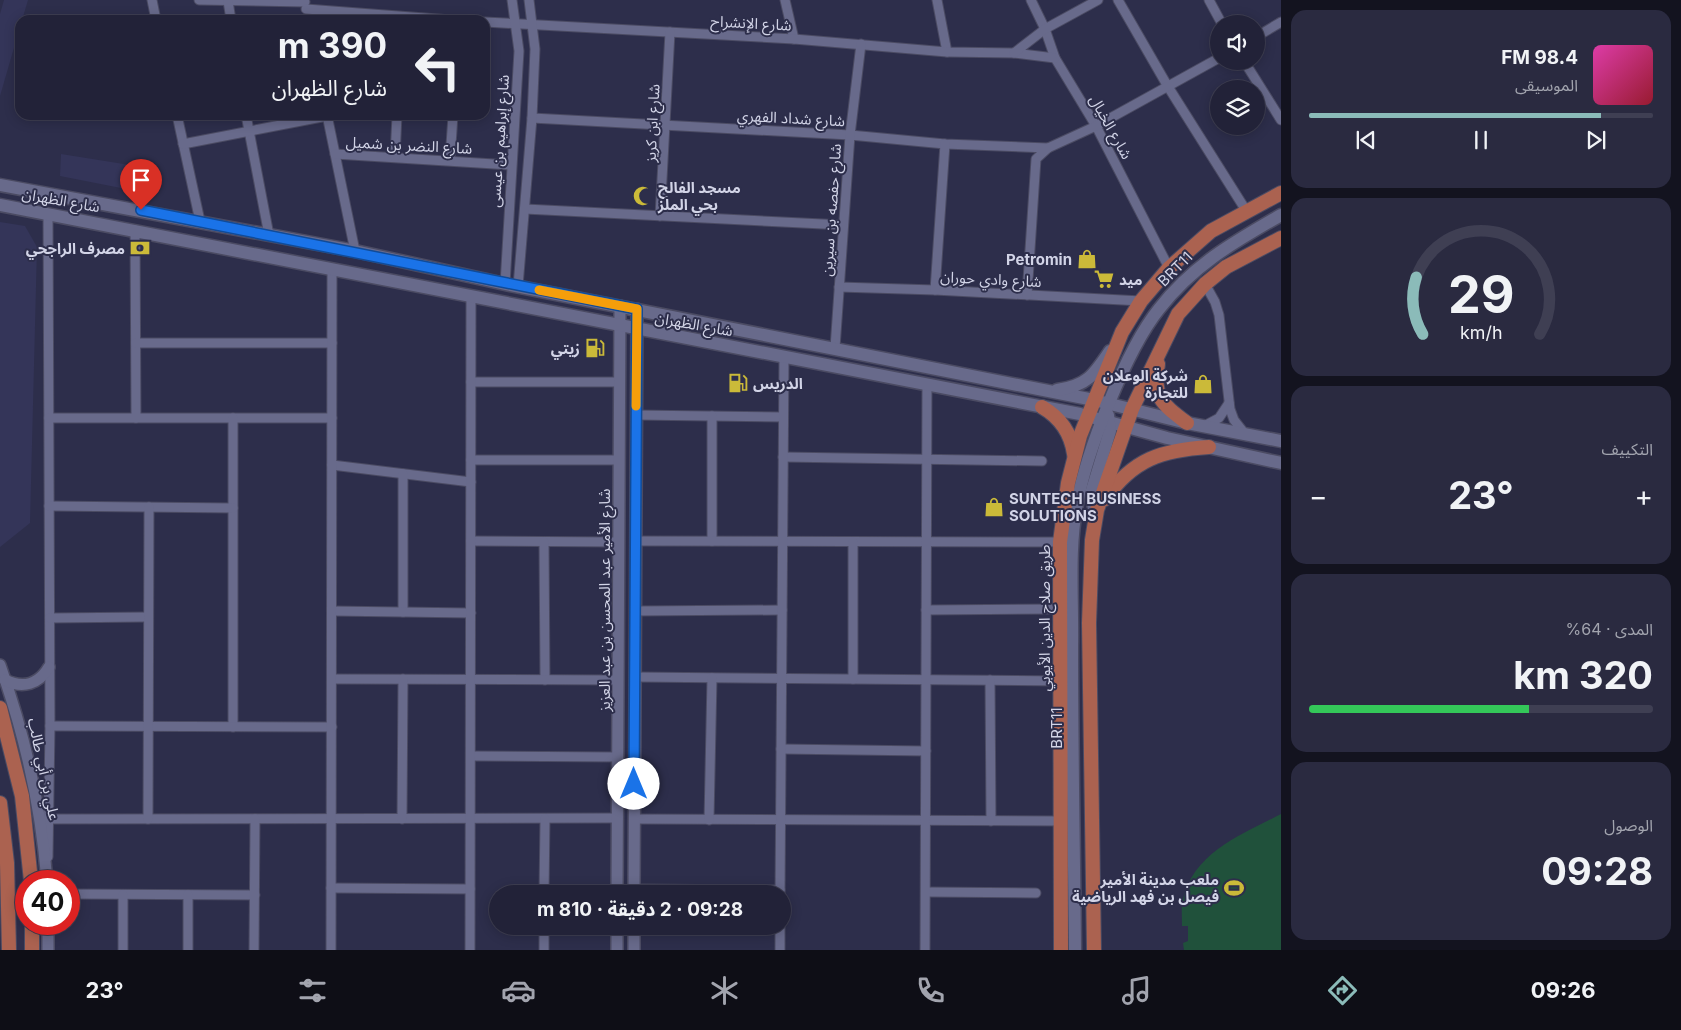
<!DOCTYPE html>
<html lang="ar">
<head>
<meta charset="utf-8">
<style>
  :root { --surface:#222238; --page:#2a2a40; --text:#f1f3f6; --muted:#a2a4ae; --line:#3f3f53; --accent:#8bbbb9 }
  body { margin:0; font-family:Inter,"Noto Sans Arabic",sans-serif; background:var(--page); color:var(--text); direction:rtl; height:100vh; display:flex; flex-direction:column; font-size:19px; white-space:nowrap }
  * { box-sizing:border-box; margin:0 }
  p { font-size:16px; color:var(--muted) }
  .icon { flex:none; width:28px; height:28px; fill:none; stroke:currentColor; stroke-width:2; stroke-linecap:round; stroke-linejoin:round }
  .map { position:relative; flex:1; overflow:hidden; direction:ltr }
  .details { display:flex; flex-direction:column; gap:10px; padding:10px; background:#13131f; width:400px }
  .details>* { flex:none }
  .hud { position:absolute; left:15px; top:15px; width:475px; height:105px; border-radius:15px; box-shadow:0 2px 12px #0003,0 0 0 1px var(--line); direction:rtl; background:#222238; color:var(--text); overflow:hidden }
  .fabs { position:absolute; left:1210px; top:15px; display:grid; gap:10px }
  .fabs a { display:grid; place-items:center; width:55px; height:55px; border-radius:50%; background:var(--surface); box-shadow:0 2px 12px #0003,0 0 0 1px var(--line); font-size:25px }
  .speed { position:absolute; left:15px; top:870px; display:flex; gap:10px; font-size:25px; font-weight:700; text-align:center }
  .speed>* { display:grid; place-content:center; width:65px; height:65px; border-radius:50%; background:var(--surface); box-shadow:0 2px 12px #0003,0 0 0 1px var(--line); line-height:1 }
  .speed .limit { border:8px solid #d22; background:#fff; color:#111 }
  .pin { position:absolute; display:grid; place-items:center; width:42px; height:42px; color:#fff; margin:-51px -21px; border-radius:50% 50% 50% 0; rotate:-45deg; box-shadow:0 0 5px #0007 }
  .pin .icon { rotate:45deg }
  .me { position:absolute; width:55px; margin:-28px; rotate:0deg; stroke-linejoin:round; filter:drop-shadow(0 0 4px #0008) }
  .turn { display:flex; align-items:center; gap:18px; height:105px; padding:0 20px; font-size:22px }
  .turn .icon { width:65px; height:65px; stroke-width:2.5 }
  .turn b { display:block; font-size:35px; line-height:42px }
  .big { font-size:38px; font-weight:700; line-height:1.1 }
  .details .card { flex:1; display:flex; flex-direction:column; justify-content:center; gap:8px; min-width:0; padding:0 18px; border-radius:15px; background:var(--page) }
  .details .dial { align-items:center; gap:0 }
  .dial svg { height:130px; overflow:visible; fill:none; stroke:var(--line); stroke-width:7; stroke-linecap:round; text-anchor:middle }
  .dial text { fill:var(--text); stroke:none }
  .song { display:flex; align-items:center; gap:15px }
  .cover { width:60px; height:60px; border-radius:8px; background:linear-gradient(135deg,hsl(320 70% 55%),hsl(350 70% 35%)) }
  .played { height:5px; border-radius:2px; background:linear-gradient(90deg,var(--accent) 85%,var(--line) 85%) }
  .keys { display:flex; justify-content:space-around; direction:ltr }
  .heat { display:flex; justify-content:space-between; align-items:center; font-size:28px; direction:ltr }
  .charge { height:8px; border-radius:4px; background:linear-gradient(90deg,#34c759 64%,var(--line) 0) }
  .trip { position:absolute; left:489px; top:885px; width:302px; height:50px; border-radius:25px; background:var(--surface); box-shadow:0 2px 12px #0003,0 0 0 1px var(--line); font-weight:700; line-height:50px; text-align:center; direction:rtl }
  .menu { display:flex; height:80px; justify-content:space-around; align-items:center; background:#0e0e16; color:var(--muted) }
  .menu .icon { width:35px; height:35px }
  .menu .on { color:var(--accent) }
  .menu b { font-size:22px; color:var(--text) }
  main { display:flex; flex:1; min-height:0 }
  .map>svg:first-child { display:block }
</style>
</head>
<body>
<main>
<section class="details">
<div class="card">
<div class="song"><i class="cover"></i><div><b>98.4 FM</b><p>الموسيقى</p></div></div>
<div class="played"></div>
<div class="keys"><svg class="icon" aria-label="previous" viewBox="0 0 24 24"><path d="M18 5L8 12l10 7zM5 5v14"/></svg><svg class="icon" aria-label="pause" viewBox="0 0 24 24"><path d="M8 5v14M16 5v14"/></svg><svg class="icon" aria-label="next" viewBox="0 0 24 24"><path d="M6 5l10 7-10 7zM19 5v14"/></svg></div>
</div>
<div class="card dial"><svg viewBox="0 0 100 80">
<path d="M14 69A42 42 0 1 1 86 69"/>
<path d="M14 69A42 42 0 0 1 10 34" stroke="#8bbbb9"/>
<text x="50" y="56" font-size="32" font-weight="700">29</text>
<text x="50" y="72" font-size="11">km/h</text>
</svg></div>
<div class="card"><p>التكييف</p>
<div class="heat"><a>−</a><b class="big">23°</b><a>+</a></div>
</div>
<div class="card"><p>المدى · 64%</p><b class="big">320 km</b><div class="charge"></div></div>
<div class="card"><p>الوصول</p><b class="big">09:28</b></div>
</section>
<div class="map">
<svg width="1281" height="950" viewBox="0 0 1281 950">
  <rect width="100%" height="100%" fill="#2d2e4b"/>
  <g fill="#343559">
    <polygon points="4,0 28,0 22,20 20,20 20,27 0,96 0,14"/>
    <polygon points="61,154 130,165 126,189 60,176"/>
    <polygon points="0,222 25,226 37,247 30,523 0,547"/>
  </g>
  <path fill="#20513b" d="M1281 814V950H1184L1183 943 1188 941V926H1182C1182 917 1181 907 1183 899 1194 852 1243 834 1281 814Z"/>
  <g fill="none" stroke-linecap="round" stroke-linejoin="round">
    <defs>
      <g id="minor">
        <polyline points="152,0 156,20"/>
        <polyline points="199,0 305,2"/>
        <polyline points="785,0 794,39"/>
        <polyline points="937,0 947,52"/>
        <polyline points="1031,0 1045,29 1055,58 1096,126 1169,268"/>
        <polyline points="1118,0 1167,85 1247,212"/>
        <polyline points="1209,0 1222,24"/>
        <polyline points="228,1 231,20"/>
        <polyline points="306,9 451,20"/>
        <polyline points="485,22 794,39 947,52 1014,53 1055,58"/>
        <polyline points="1256,37 1281,22"/>
        <polyline points="1014,53 1045,29 1098,0"/>
        <polyline points="1244,61 1281,120"/>
        <polyline points="177,115 200,221"/>
        <polyline points="246,115 269,235"/>
        <polyline points="327,115 355,251"/>
        <polyline points="532,118 850,135 945,144 1048,148"/>
        <polyline points="183,144 327,116"/>
        <polyline points="335,154 511,165"/>
        <polyline points="395,157 397,115"/>
        <polyline points="450,160 453,115"/>
        <polyline points="525,209 843,225"/>
        <polyline points="48,214 50,726 48,857"/>
        <polyline points="660,216 670,32"/>
        <polyline points="135,230 136,418"/>
        <polyline points="505,284 519,51 512,0"/>
        <polyline points="1205,284 1215,302 1219,315 1230,409 1234,420 1245,434"/>
        <polyline points="518,286 532,118 535,49 529,0"/>
        <polyline points="839,287 935,290 1141,301"/>
        <polyline points="935,290 945,144"/>
        <polyline points="1027,295 1036,159 1048,148 1096,126 1219,58"/>
        <polyline points="136,343 332,343"/>
        <polyline points="835,348 850,135 861,44"/>
        <polyline points="471,382 619,382"/>
        <polyline points="636,415 783,417"/>
        <polyline points="712,416 712,541"/>
        <polyline points="49,418 332,418"/>
        <polyline points="233,418 233,727"/>
        <polyline points="1204,426 1219,418 1229,403"/>
        <polyline points="783,457 1042,461"/>
        <polyline points="471,460 619,460"/>
        <polyline points="332,465 471,482"/>
        <polyline points="403,474 403,612"/>
        <polyline points="49,506 233,508"/>
        <polyline points="471,541 619,542"/>
        <polyline points="635,541 1060,542"/>
        <polyline points="544,542 545,680"/>
        <polyline points="926,610 1060,609"/>
        <polyline points="332,611 471,613"/>
        <polyline points="635,611 782,610"/>
        <polyline points="50,618 148,617"/>
        <polyline points="635,677 1060,681"/>
        <polyline points="332,679 618,680"/>
        <polyline points="853,679 853,542"/>
        <polyline points="990,680 991,821"/>
        <polyline points="50,726 332,727"/>
        <polyline points="781,749 926,751"/>
        <polyline points="471,756 618,757"/>
        <polyline points="49,819 618,818"/>
        <polyline points="148,819 149,507"/>
        <polyline points="402,819 403,679"/>
        <polyline points="634,819 1061,821"/>
        <polyline points="709,820 712,678"/>
        <polyline points="331,888 470,889"/>
        <polyline points="634,889 780,890"/>
        <polyline points="926,892 1036,893"/>
        <polyline points="69,894 255,895"/>
        <polyline points="544,894 545,819"/>
        <polyline points="780,894 784,357"/>
        <polyline points="123,895 123,950"/>
        <polyline points="188,950 188,895"/>
        <polyline points="254,950 255,819"/>
        <polyline points="331,950 332,270"/>
        <polyline points="470,950 471,297"/>
        <polyline points="544,950 544,926"/>
        <polyline points="780,950 780,926"/>
        <polyline points="925,950 927,384"/>
      </g>
      <g id="tertiary">
        <path d="M0 665C25 735 41 807 47 881"/>
        <path d="M5 680C23 689 39 684 49 667"/>
        <polyline points="617,894 620,306"/>
        <polyline points="634,894 637,309"/>
        <polyline points="48,950 48,924"/>
        <polyline points="617,950 617,926"/>
        <polyline points="634,950 634,926"/>
      </g>
      <g id="secondary">
        <polyline points="0,185 355,251 505,284 1094,400 1187,423 1281,441"/>
        <polyline points="0,205 1080,414 1167,438 1281,463"/>
        <path d="M1057 390C1087 386 1094 375 1110 351"/>
        <polyline points="1095,520 1092,490 1110,431 1108,415"/>
        <path d="M1075 950C1074 849 1072 748 1072 647 1073 600 1068 550 1077 504 1086 453 1126 350 1159 309 1193 265 1234 242 1281 215"/>
      </g>
      <g id="primary">
        <path d="M1158 364C1152 397 1162 404 1187 423"/>
        <path d="M1042 407C1061 418 1071 433 1074 454"/>
        <path d="M1105 499C1133 459 1162 450 1209 447"/>
        <polyline points="0,708 22,796 31,881"/>
        <polyline points="0,803 7,863 9,950"/>
        <polyline points="32,950 32,924"/>
        <polyline points="1061,950 1060,542 1068,483 1080,436 1122,332 1141,301 1169,268 1211,231 1281,193"/>
        <polyline points="1094,950 1089,623 1092,540 1097,510 1132,409 1178,314 1205,284 1226,267 1281,238"/>
      </g>
    </defs>
    <use href="#minor" stroke="#4b4b63" stroke-width="11"/>
    <use href="#tertiary" stroke="#4b4b63" stroke-width="14"/>
    <use href="#secondary" stroke="#4b4b63" stroke-width="15"/>
    <use href="#primary" stroke="#4b4b63" stroke-width="16"/>
    <use href="#minor" stroke="#686a8b" stroke-width="9"/>
    <use href="#tertiary" stroke="#686a8b" stroke-width="11"/>
    <use href="#secondary" stroke="#686a8b" stroke-width="12"/>
    <use href="#primary" stroke="#ab6250" stroke-width="14"/>
  </g>
  <g fill="none" stroke-linecap="round" stroke-linejoin="round">
    <defs>
      <polyline id="route" points="141,210 637,309 634,784"/>
    </defs>
    <use href="#route" stroke="#114b97" stroke-width="12"/>
    <use href="#route" stroke="#1a73e8" stroke-width="9"/>
    <polyline stroke="#f59e0b" stroke-width="9" points="539,290 637,309 636,406"/>
  </g>
  <defs>
    <symbol id="mosque-bare" viewBox="-9 -9 18 18"><path d="M3.5-4.9A6 6 0 1 0 3.5 4.9A5 5 0 1 1 3.5-4.9Z" fill="#cbba39" stroke="#2d2e4b" stroke-width="2.5" paint-order="stroke"/></symbol>
    <symbol id="bank-bare" viewBox="-9 -9 18 18"><path d="M-6-4H6V4H-6ZM0-2.3a2.3 2.3 0 1 0 0 4.6a2.3 2.3 0 1 0 0-4.6Z" fill="#cbba39" stroke="#2d2e4b" stroke-width="2.5" paint-order="stroke"/></symbol>
    <symbol id="shop-bare" viewBox="-9 -9 18 18"><path d="M-5-2.5h2.3a2.7 3.5 0 0 1 5.4 0H5L5.5 6h-11ZM-1.5-2.5h3a1.5 2.3 0 0 0-3 0Z" fill="#cbba39" stroke="#2d2e4b" stroke-width="2.5" paint-order="stroke"/></symbol>
    <symbol id="supermarket-bare" viewBox="-9 -9 18 18"><path d="M-6-5.5h2.5l.6 2H6L4.5 2H-2.5L-4.4-4H-6ZM-1.5 3.2a1.3 1.3 0 1 0 .1 0ZM3 3.2a1.3 1.3 0 1 0 .1 0Z" fill="#cbba39" stroke="#2d2e4b" stroke-width="2.5" paint-order="stroke"/></symbol>
    <symbol id="fuel-bare" viewBox="-9 -9 18 18"><path d="M-5.5-6h7V0h2V4h1.3V-2.5L3-4.5l.8-.8L6-3V5H2.5V1h-1V6h-7ZM-4.2-4.7v3.2H.2V-4.7Z" fill="#cbba39" stroke="#2d2e4b" stroke-width="2.5" paint-order="stroke"/></symbol>
    <symbol id="stadium-bare" viewBox="-9 -9 18 18"><path d="M0-5a6.5 5 0 1 0 0 10a6.5 5 0 1 0 0-10ZM-3.5-1.8h7v3.6h-7Z" fill="#cbba39" stroke="#2d2e4b" stroke-width="2.5" paint-order="stroke"/></symbol>
  </defs>
  <g fill-rule="evenodd">
    <use href="#mosque-bare" x="629" y="182" width="28" height="28"/>
    <use href="#bank-bare" x="126" y="234" width="28" height="28"/>
    <use href="#shop-bare" x="1073" y="245" width="28" height="28"/>
    <use href="#supermarket-bare" x="1090" y="265" width="28" height="28"/>
    <use href="#fuel-bare" x="581" y="334" width="28" height="28"/>
    <use href="#fuel-bare" x="724" y="369" width="28" height="28"/>
    <use href="#shop-bare" x="1189" y="370" width="28" height="28"/>
    <use href="#shop-bare" x="980" y="493" width="28" height="28"/>
    <use href="#stadium-bare" x="1220" y="874" width="28" height="28"/>
  </g>
  <g text-anchor="middle" dominant-baseline="central" stroke-width="4" stroke-linejoin="round" paint-order="stroke">
    <g font-size="15" fill="#d2d4e7" stroke="#2d2e4b">
      <text transform="translate(751 23) rotate(3)">شارع الإنشراح</text>
      <text transform="translate(791 118) rotate(3)">شارع شداد الفهري</text>
      <text transform="translate(652 123) rotate(-87)">شارع ابن كريز</text>
      <text transform="translate(1111 127) rotate(61)">شارع الخيال</text>
      <text transform="translate(499 141) rotate(-86)">شارع إبراهيم بن عيسى</text>
      <text transform="translate(409 145) rotate(3)">شارع النضر بن شميل</text>
      <text transform="translate(61 200) rotate(10)">شارع الظهران</text>
      <text transform="translate(831 210) rotate(-86)">شارع حفصه بن سيرين</text>
      <text transform="translate(1175 269) rotate(-45)">BRT11</text>
      <text transform="translate(991 279) rotate(3)">شارع وادي حوران</text>
      <text transform="translate(694 324) rotate(10)">شارع الظهران</text>
      <text transform="translate(604 600) rotate(-90)">شارع الأمير عبد المحسن بن عبد العزيز</text>
      <text transform="translate(1044 618) rotate(-90)">طريق صلاح الدين الأيوبي</text>
      <text transform="translate(1056 728) rotate(-90)">BRT11</text>
      <text transform="translate(44 769) rotate(78)">علي بن أبي طالب</text>
    </g>
    <g font-size="15" font-weight="bold" fill="#d2d4e7" stroke="#2d2e4b" text-anchor="end">
      <text x="658" y="187" text-anchor="start">مسجد الفالح<tspan x="658" dy="17">بحي الملز</tspan></text>
      <text x="125" y="248">مصرف الراجحي</text>
      <text x="1072" y="259">Petromin</text>
      <text x="1119" y="279" text-anchor="start">ميد</text>
      <text x="580" y="348">زيتي</text>
      <text x="1188" y="375">شركة الوعلان<tspan x="1188" dy="17">للتجارة</tspan></text>
      <text x="753" y="383" text-anchor="start">الدريس</text>
      <text x="1009" y="498" text-anchor="start">SUNTECH BUSINESS<tspan x="1009" dy="17">SOLUTIONS</tspan></text>
      <text x="1219" y="879">ملعب مدينة الأمير<tspan x="1219" dy="17">فيصل بن فهد الرياضية</tspan></text>
    </g>
  </g>
</svg>
<div class="fabs">
<a><svg class="icon" aria-label="sound" viewBox="0 0 24 24"><path d="M4 9h4l5-4v14l-5-4H4zM17 9q2 3 0 6"/></svg></a>
<a><svg class="icon" aria-label="layers" viewBox="0 0 24 24"><path d="M12 4l9 5-9 5-9-5zM3 14l9 5 9-5"/></svg></a>
</div>
<div class="speed"><div class="limit">40</div></div>
<div class="pin" style="left:141px;top:210px;background:#d93025"><svg class="icon" aria-label="arrive" viewBox="0 0 24 24"><path d="M6 21V4h12l-3 4 3 4H6"/></svg></div>
<svg class="me" style="left:634px;top:784px" viewBox="-20 -20 40 40"><circle r="19" fill="#fff"/><path d="M0-13L10 11 0 6-10 11z" fill="#1a73e8"/></svg>
<div class="trip">09:28 · 2 دقيقة · 810 m</div>
<div class="hud">
<div class="turn"><svg class="icon" aria-label="left" viewBox="0 0 24 24"><path d="M17 20v-9H6M10 6l-5 5 5 5"/></svg><div><b>390 m</b>شارع الظهران</div></div>
</div>
</div>
</main>
<nav class="menu">
<b>09:26</b>
<svg class="icon on" aria-label="directions" viewBox="0 0 24 24"><path d="M12 3l9 9-9 9-9-9zM9 14v-3h6M13 9l2 2-2 2"/></svg>
<svg class="icon" aria-label="music" viewBox="0 0 24 24"><path d="M9 18V5l10-2v13"/><circle cx="6" cy="18" r="3"/><circle cx="16" cy="16" r="3"/></svg>
<svg class="icon" aria-label="phone" viewBox="0 0 24 24"><path d="M5 4h4l2 5-3 2q2 4 5 5l2-3 5 2v4C11 20 4 13 5 4z"/></svg>
<svg class="icon" aria-label="climate" viewBox="0 0 24 24"><path d="M12 3v18M4 7l16 10M4 17L20 7"/></svg>
<svg class="icon" aria-label="car" viewBox="0 0 24 24"><path d="M5 17H2v-5l4-1 3-4h7l3 4 3 1v5h-3M9 17h6M6 11h13"/><circle cx="7" cy="17" r="2"/><circle cx="17" cy="17" r="2"/></svg>
<svg class="icon" aria-label="filters" viewBox="0 0 24 24"><path d="M4 7h16M4 17h16"/><circle cx="9" cy="7" r="2"/><circle cx="15" cy="17" r="2"/></svg>
<b>23°</b>
</nav>
</body>
</html>
